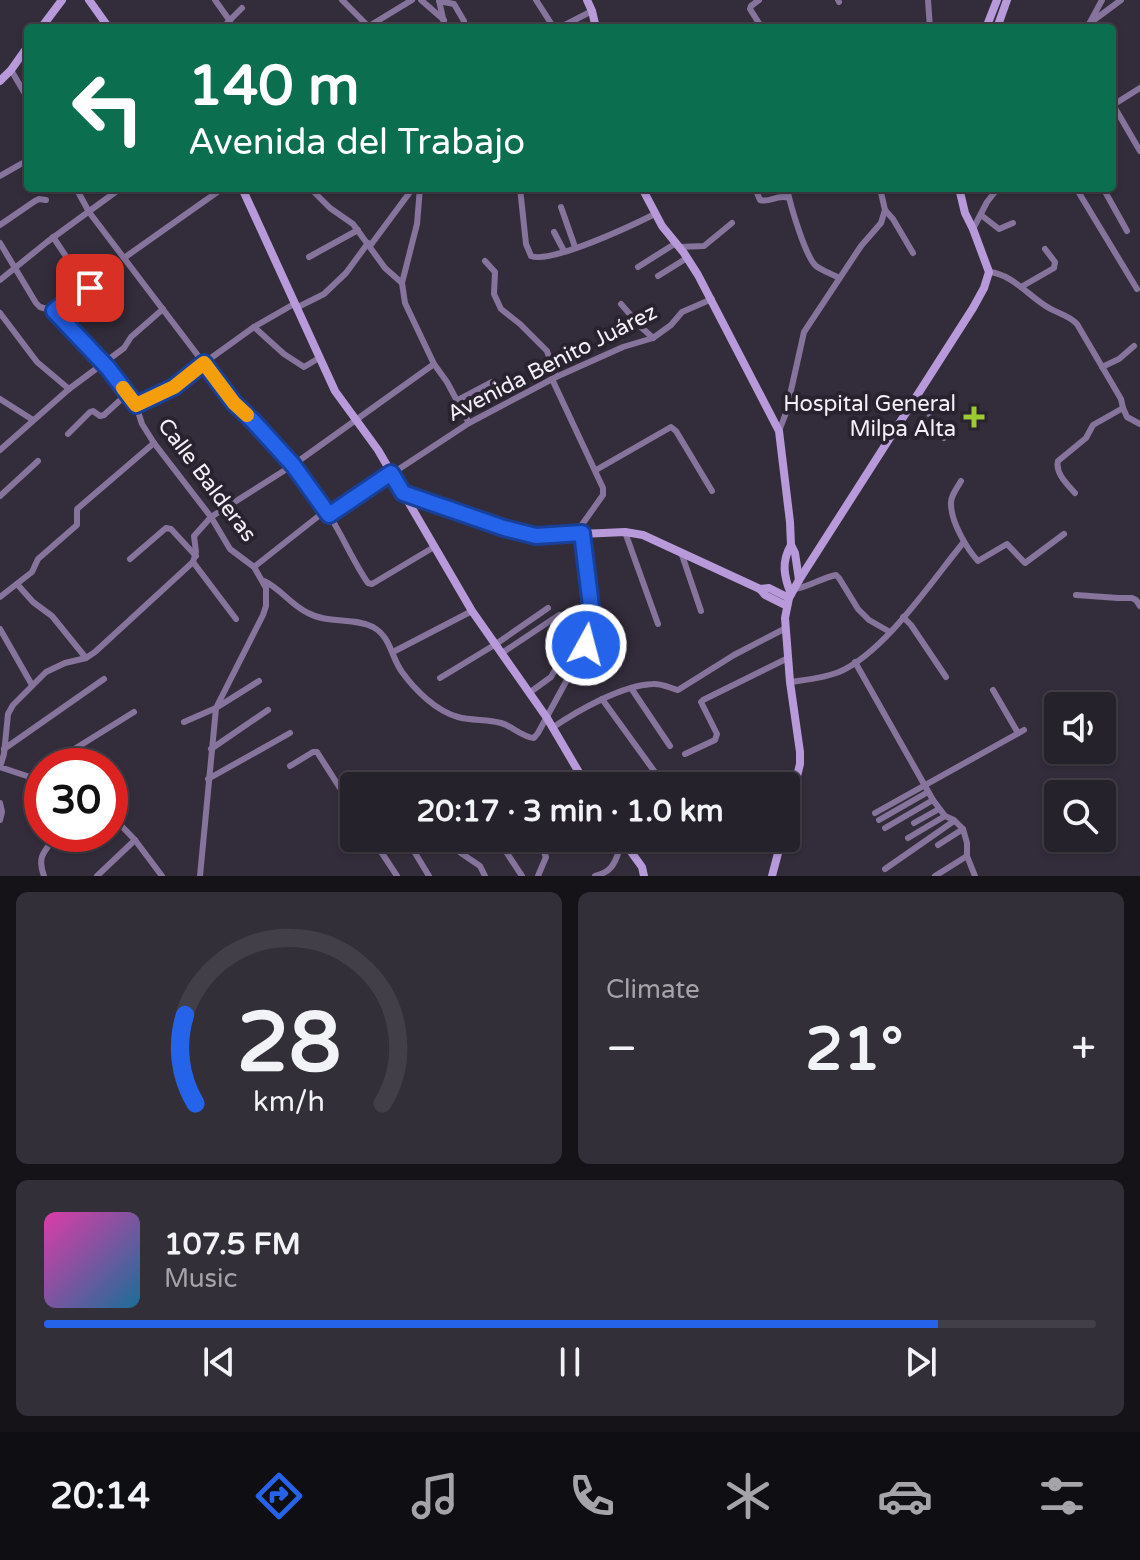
<!DOCTYPE html>
<html lang="en">
<head>
<meta charset="utf-8">
<style>
  :root { --surface:#26222c; --page:#322f38; --text:#f1f3f6; --muted:#a4a4a9; --line:#423f48; --accent:#2563eb }
  body { margin:0; font-family:"Varela Round",sans-serif; background:var(--page); color:var(--text); height:100vh; display:flex; flex-direction:column; font-size:30px; white-space:nowrap }
  * { box-sizing:border-box; margin:0 }
  p { font-size:26px; color:var(--muted) }
  .icon { flex:none; width:44px; height:44px; fill:none; stroke:currentColor; stroke-width:2; stroke-linecap:round; stroke-linejoin:round }
  .map { position:relative; height:876px; overflow:hidden }
  .sheet { display:flex; flex-direction:column; gap:16px; padding:16px; background:#151318; flex:1 }
  .sheet>* { flex:none }
  .hud { position:absolute; left:24px; top:24px; width:1092px; height:168px; border-radius:8px; box-shadow:0 2px 6px #0004,0 0 0 2px var(--line); background:#0b6e4f; color:#fff; overflow:hidden }
  .fabs { position:absolute; left:1044px; top:692px; display:grid; gap:16px }
  .fabs a { display:grid; place-items:center; width:72px; height:72px; border-radius:8px; background:var(--surface); box-shadow:0 2px 6px #0004,0 0 0 2px var(--line); font-size:40px }
  .speed { position:absolute; left:24px; top:748px; display:flex; gap:16px; font-size:40px; font-weight:700; text-align:center }
  .speed>* { display:grid; place-content:center; width:104px; height:104px; border-radius:50%; background:var(--surface); box-shadow:0 2px 6px #0004,0 0 0 2px var(--line); line-height:1 }
  .speed .limit { border:12px solid #d22; background:#fff; color:#111 }
  .pin { position:absolute; display:grid; place-items:center; width:68px; height:68px; color:#fff; margin:-34px; border-radius:16px; box-shadow:0 4px 12px #0006 }
  .me { position:absolute; width:88px; margin:-44px; rotate:7deg; stroke-linejoin:round; filter:drop-shadow(0 0 6px #0008) }
  .turn { display:flex; align-items:center; gap:28px; height:168px; padding:0 32px; font-size:36px }
  .turn .icon { width:104px; height:104px; stroke-width:2.5 }
  .turn b { display:block; font-size:56px; line-height:68px }
  .big { font-size:60px; font-weight:700; line-height:1.1 }
  .sheet .widget { flex:1; display:flex; flex-direction:column; justify-content:center; gap:12px; min-width:0; padding:0 28px; border-radius:12px; background:var(--page) }
  .sheet .dial { align-items:center; gap:0 }
  .dial svg { height:208px; overflow:visible; fill:none; stroke:var(--line); stroke-width:7; stroke-linecap:round; text-anchor:middle }
  .dial text { fill:var(--text); stroke:none }
  .song { display:flex; align-items:center; gap:24px }
  .cover { width:96px; height:96px; border-radius:12px; background:linear-gradient(135deg,hsl(320 70% 55%),hsl(200 70% 35%)) }
  .played { height:8px; border-radius:4px; background:linear-gradient(90deg,var(--accent) 85%,var(--line) 85%) }
  .keys { display:flex; justify-content:space-around; direction:ltr }
  .heat { display:flex; justify-content:space-between; align-items:center; font-size:44px; direction:ltr }
  .sheet .tiles { flex:1; display:grid; gap:16px; grid-template-columns:1fr 1fr }
  .widget:last-child { grid-column:span 2 }
  .trip { position:absolute; left:340px; top:772px; width:460px; height:80px; border-radius:8px; background:var(--surface); box-shadow:0 2px 6px #0004,0 0 0 2px var(--line); font-weight:700; line-height:80px; text-align:center }
  .menu { display:flex; height:128px; justify-content:space-around; align-items:center; background:#0f0e12; color:var(--muted) }
  .menu .icon { width:56px; height:56px }
  .menu .on { color:var(--accent) }
  .menu b { font-size:36px; color:var(--text) }
  .map>svg:first-child { display:block }
</style>
</head>
<body>
<div class="map">
<svg width="1140" height="876" viewBox="0 0 1140 876">
  <rect width="100%" height="100%" fill="#332d3b"/>
  <g fill="none" stroke-linecap="round" stroke-linejoin="round">
    <g stroke="#87749d" stroke-width="6">
      <polyline points="215,0 230,21"/>
      <polyline points="342,0 368,26"/>
      <polyline points="421,0 444,20"/>
      <polyline points="439,0 445,28"/>
      <polyline points="536,0 554,28"/>
      <polyline points="759,0 751,6 750,9 762,28"/>
      <polyline points="838,0 839,2"/>
      <polyline points="928,0 930,28"/>
      <polyline points="439,1 454,4 464,21"/>
      <polyline points="1090,23 1121,0"/>
      <polyline points="222,28 242,8"/>
      <polyline points="366,28 412,0"/>
      <polyline points="559,28 592,11"/>
      <polyline points="1087,28 1102,0"/>
      <polyline points="11,70 28,99"/>
      <polyline points="1112,103 1140,151"/>
      <polyline points="1113,105 1140,88"/>
      <polyline points="0,176 28,160"/>
      <path d="M76 188 89 212 234 403C271 437 304 476 331 518 344 539 354 563 368 583L372 584 434 547"/>
      <polyline points="310,188 330,208 353,224 385,268 402,283"/>
      <polyline points="420,188 417,224 402,283 405,303 434,364 447,382 469,423"/>
      <path d="M520 188 526 244 531 256C551 264 633 225 655 214"/>
      <path d="M755 188 760 200C771 203 776 194 789 198"/>
      <path d="M787 188C790 204 805 256 816 266 823 271 832 274 839 278"/>
      <polyline points="1076,188 1137,289"/>
      <polyline points="1103,188 1127,231"/>
      <polyline points="561,207 575,247"/>
      <polyline points="885,210 893,219 913,253"/>
      <polyline points="981,215 999,229 1013,223"/>
      <polyline points="0,225 35,201 39,199 46,200"/>
      <polyline points="973,229 987,202 998,188"/>
      <polyline points="554,232 564,251"/>
      <polyline points="53,237 86,286"/>
      <polyline points="0,243 36,303 40,307 54,311 108,368 136,405 142,424 154,443 211,517 230,549 254,567 266,588 266,606 263,615 216,708 200,876"/>
      <polyline points="370,246 413,188"/>
      <polyline points="679,247 704,246 732,223"/>
      <polyline points="309,257 358,230"/>
      <polyline points="124,258 223,188"/>
      <polyline points="485,261 495,272 494,294 501,309 520,324 547,351 556,377"/>
      <polyline points="638,267 676,243"/>
      <path d="M989 272C1013 274 1029 297 1049 308 1059 314 1069 315 1077 324L1121 399 1123 408"/>
      <polyline points="658,276 687,258"/>
      <polyline points="0,280 47,242 121,188"/>
      <polyline points="1021,287 1054,268 1055,262 1045,249"/>
      <polyline points="621,304 641,327 653,338"/>
      <polyline points="296,308 324,294 346,273 368,243"/>
      <polyline points="54,311 86,286 90,288 106,307"/>
      <polyline points="0,313 37,362 69,389"/>
      <polyline points="254,327 284,354 304,367 319,358"/>
      <polyline points="1102,367 1119,359 1134,346"/>
      <polyline points="917,394 944,438"/>
      <polyline points="0,399 33,420"/>
      <polyline points="458,400 492,382"/>
      <polyline points="136,405 174,387 204,363 254,327 294,304"/>
      <polyline points="779,431 786,413 804,332 861,246 881,223 885,210 880,188"/>
      <polyline points="68,434 90,412 93,411 100,416 104,415 128,393"/>
      <polyline points="0,450 69,389 124,348 131,337 163,309"/>
      <polyline points="596,470 671,427 676,431 712,491"/>
      <path d="M961 481C957 488 950 497 951 504 951 522 967 549 978 561L1007 544 1025 563 1064 534"/>
      <path d="M1075 493C1067 484 1055 473 1058 461L1086 438 1093 425 1123 408 1127 417 1140 424"/>
      <polyline points="0,496 38,461"/>
      <polyline points="329,515 469,423 556,377 623,347 653,338 671,325 682,312 712,299"/>
      <polyline points="625,532 658,624"/>
      <polyline points="681,552 701,611"/>
      <polyline points="130,559 166,528 171,529 196,556"/>
      <polyline points="193,562 236,619"/>
      <polyline points="254,567 325,511"/>
      <path d="M264 581C280 588 291 605 308 613 328 624 354 617 373 627 391 637 391 657 402 672 415 690 436 711 458 717 472 721 487 719 501 723 512 726 522 737 534 738L538 733 586 645 591 606 581 526 603 495V488L552 379"/>
      <polyline points="17,584 33,602 52,616 86,658"/>
      <path d="M795 589C809 587 821 578 836 575L839 578 858 609 869 620 890 632"/>
      <polyline points="1076,595 1118,598 1132,598 1136,600 1140,606"/>
      <polyline points="0,597 32,572 38,559 77,525 77,509 154,443"/>
      <polyline points="903,617 911,625 946,677"/>
      <polyline points="0,629 32,685"/>
      <polyline points="393,652 472,611"/>
      <polyline points="502,653 559,615"/>
      <polyline points="855,662 933,800 945,816 954,820 963,829 967,843 967,856 975,876"/>
      <polyline points="440,678 496,644 548,608"/>
      <path d="M790 682C807 680 823 678 839 672 885 652 931 582 963 543"/>
      <polyline points="631,688 670,746"/>
      <polyline points="993,690 1018,733"/>
      <polyline points="529,693 551,677 560,661"/>
      <polyline points="602,699 665,786"/>
      <polyline points="184,722 216,708 259,681"/>
      <path d="M552 728C577 711 622 685 653 684 661 683 670 688 678 690L734 655 786 628"/>
      <polyline points="4,749 104,679"/>
      <polyline points="211,749 268,710"/>
      <polyline points="685,754 715,740 717,734 701,702 703,700 788,658"/>
      <polyline points="47,766 134,712"/>
      <polyline points="290,766 313,752 317,752 354,810"/>
      <polyline points="32,777 42,769"/>
      <polyline points="208,779 290,733"/>
      <polyline points="42,781 0,767 4,754 8,714 13,705 46,672 65,663 86,658 95,652 193,562 196,552 194,536 211,517 293,465 434,364"/>
      <polyline points="415,783 417,786"/>
      <polyline points="0,803 2,812 0,820"/>
      <polyline points="875,813 1024,730"/>
      <polyline points="110,814 135,840 162,876"/>
      <polyline points="879,820 928,792"/>
      <polyline points="914,823 939,809"/>
      <polyline points="885,828 933,800"/>
      <polyline points="372,838 397,876"/>
      <polyline points="406,838 429,876"/>
      <polyline points="450,838 458,851 480,866 485,876"/>
      <polyline points="482,838 501,844 522,876"/>
      <polyline points="908,838 945,816"/>
      <polyline points="938,845 963,829"/>
      <polyline points="885,869 954,821"/>
      <path d="M44 876C36 855 46 850 58 834"/>
      <polyline points="97,876 135,840"/>
      <polyline points="538,876 546,857 538,838"/>
      <path d="M595 876C616 871 615 859 623 841"/>
      <polyline points="935,876 967,856"/>
    </g>
    <g stroke="#b89adb" stroke-width="8">
      <polyline points="89,0 109,28"/>
      <polyline points="587,0 592,11 596,28"/>
      <polyline points="41,28 62,0"/>
      <polyline points="986,28 997,0"/>
      <polyline points="997,28 1007,0"/>
      <polyline points="0,81 11,70 28,46"/>
      <polyline points="242,188 335,391 378,450 472,611 547,718 587,786"/>
      <polyline points="642,188 662,226 684,253 698,275 779,431 790,522 791,545 795,553 799,580"/>
      <polyline points="404,493 504,528 536,536 625,532 643,535 760,589 765,595 787,606"/>
      <path d="M791 545C781 562 784 577 791 594"/>
      <polyline points="760,589 769,588 789,598"/>
      <polyline points="786,821 800,764 800,752 790,682 785,618 789,598 799,580 973,308 984,288 989,272 973,229 965,213 959,188"/>
      <polyline points="621,838 642,867 644,876"/>
      <polyline points="772,876 782,838"/>
    </g>
  </g>
  <g fill="none" stroke-linecap="round" stroke-linejoin="round">
    <defs>
      <polyline id="route" points="90,288 86,286 83,287 54,311 108,368 136,405 174,387 204,363 234,403 253,421 293,465 329,515 391,473 403,493 504,528 536,536 582,533 591,606 586,645"/>
    </defs>
    <use href="#route" stroke="#184099" stroke-width="20"/>
    <use href="#route" stroke="#2563eb" stroke-width="14"/>
    <polyline stroke="#f59e0b" stroke-width="14" points="123,388 136,405 174,387 204,363 234,403 247,415"/>
  </g>
  <path fill="#9cca31" stroke="#292330" stroke-width="3" d="M970 405h8v8h8v8h-8v8h-8v-8h-8v-8h8z"/>
  <g text-anchor="middle" dominant-baseline="central" stroke-width="8" stroke-linejoin="round" paint-order="stroke">
    <g font-size="22" fill="#f5f1fa" stroke="#292330">
      <text transform="translate(552 363) rotate(-27)">Avenida Benito Juárez</text>
      <text transform="translate(207 480) rotate(53)">Calle Balderas</text>
    </g>
    <g font-size="22" fill="#f5f1fa" stroke="#292330" text-anchor="end">
      <text x="956" y="404">Hospital General<tspan x="956" dy="25">Milpa Alta</tspan></text>
    </g>
  </g>
</svg>
<div class="fabs">
<a><svg class="icon" aria-label="sound" viewBox="0 0 24 24"><path d="M4 9h4l5-4v14l-5-4H4zM17 9q2 3 0 6"/></svg></a>
<a><svg class="icon" aria-label="search" viewBox="0 0 24 24"><circle cx="10" cy="10" r="6"/><path d="M15 15l6 6"/></svg></a>
</div>
<div class="speed"><div class="limit">30</div></div>
<div class="pin" style="left:90px;top:288px;background:#d93025"><svg class="icon" aria-label="arrive" viewBox="0 0 24 24"><path d="M6 21V4h12l-3 4 3 4H6"/></svg></div>
<svg class="me" style="left:586px;top:645px" viewBox="-20 -20 40 40"><circle r="17" fill="#2563eb" stroke="#fff" stroke-width="3"/><path d="M0-11L8 9 0 5-8 9z" fill="#fff"/></svg>
<div class="trip">20:17 · 3 min · 1.0 km</div>
<div class="hud">
<div class="turn"><svg class="icon" aria-label="left" viewBox="0 0 24 24"><path d="M17 20v-9H6M10 6l-5 5 5 5"/></svg><div><b>140 m</b>Avenida del Trabajo</div></div>
</div>
</div>
<section class="sheet">
<div class="tiles">
<div class="widget dial"><svg viewBox="0 0 100 80">
<path d="M14 69A42 42 0 1 1 86 69"/>
<path d="M14 69A42 42 0 0 1 10 35" stroke="#2563eb"/>
<text x="50" y="56" font-size="32" font-weight="700">28</text>
<text x="50" y="72" font-size="11">km/h</text>
</svg></div>
<div class="widget"><p>Climate</p>
<div class="heat"><a>−</a><b class="big">21°</b><a>+</a></div>
</div>
<div class="widget">
<div class="song"><i class="cover"></i><div><b>107.5 FM</b><p>Music</p></div></div>
<div class="played"></div>
<div class="keys"><svg class="icon" aria-label="previous" viewBox="0 0 24 24"><path d="M18 5L8 12l10 7zM5 5v14"/></svg><svg class="icon" aria-label="pause" viewBox="0 0 24 24"><path d="M8 5v14M16 5v14"/></svg><svg class="icon" aria-label="next" viewBox="0 0 24 24"><path d="M6 5l10 7-10 7zM19 5v14"/></svg></div>
</div>
</div>
</section>
<nav class="menu">
<b>20:14</b>
<svg class="icon on" aria-label="directions" viewBox="0 0 24 24"><path d="M12 3l9 9-9 9-9-9zM9 14v-3h6M13 9l2 2-2 2"/></svg>
<svg class="icon" aria-label="music" viewBox="0 0 24 24"><path d="M9 18V5l10-2v13"/><circle cx="6" cy="18" r="3"/><circle cx="16" cy="16" r="3"/></svg>
<svg class="icon" aria-label="phone" viewBox="0 0 24 24"><path d="M5 4h4l2 5-3 2q2 4 5 5l2-3 5 2v4C11 20 4 13 5 4z"/></svg>
<svg class="icon" aria-label="climate" viewBox="0 0 24 24"><path d="M12 3v18M4 7l16 10M4 17L20 7"/></svg>
<svg class="icon" aria-label="car" viewBox="0 0 24 24"><path d="M5 17H2v-5l4-1 3-4h7l3 4 3 1v5h-3M9 17h6M6 11h13"/><circle cx="7" cy="17" r="2"/><circle cx="17" cy="17" r="2"/></svg>
<svg class="icon" aria-label="filters" viewBox="0 0 24 24"><path d="M4 7h16M4 17h16"/><circle cx="9" cy="7" r="2"/><circle cx="15" cy="17" r="2"/></svg>
</nav>
</body>
</html>
